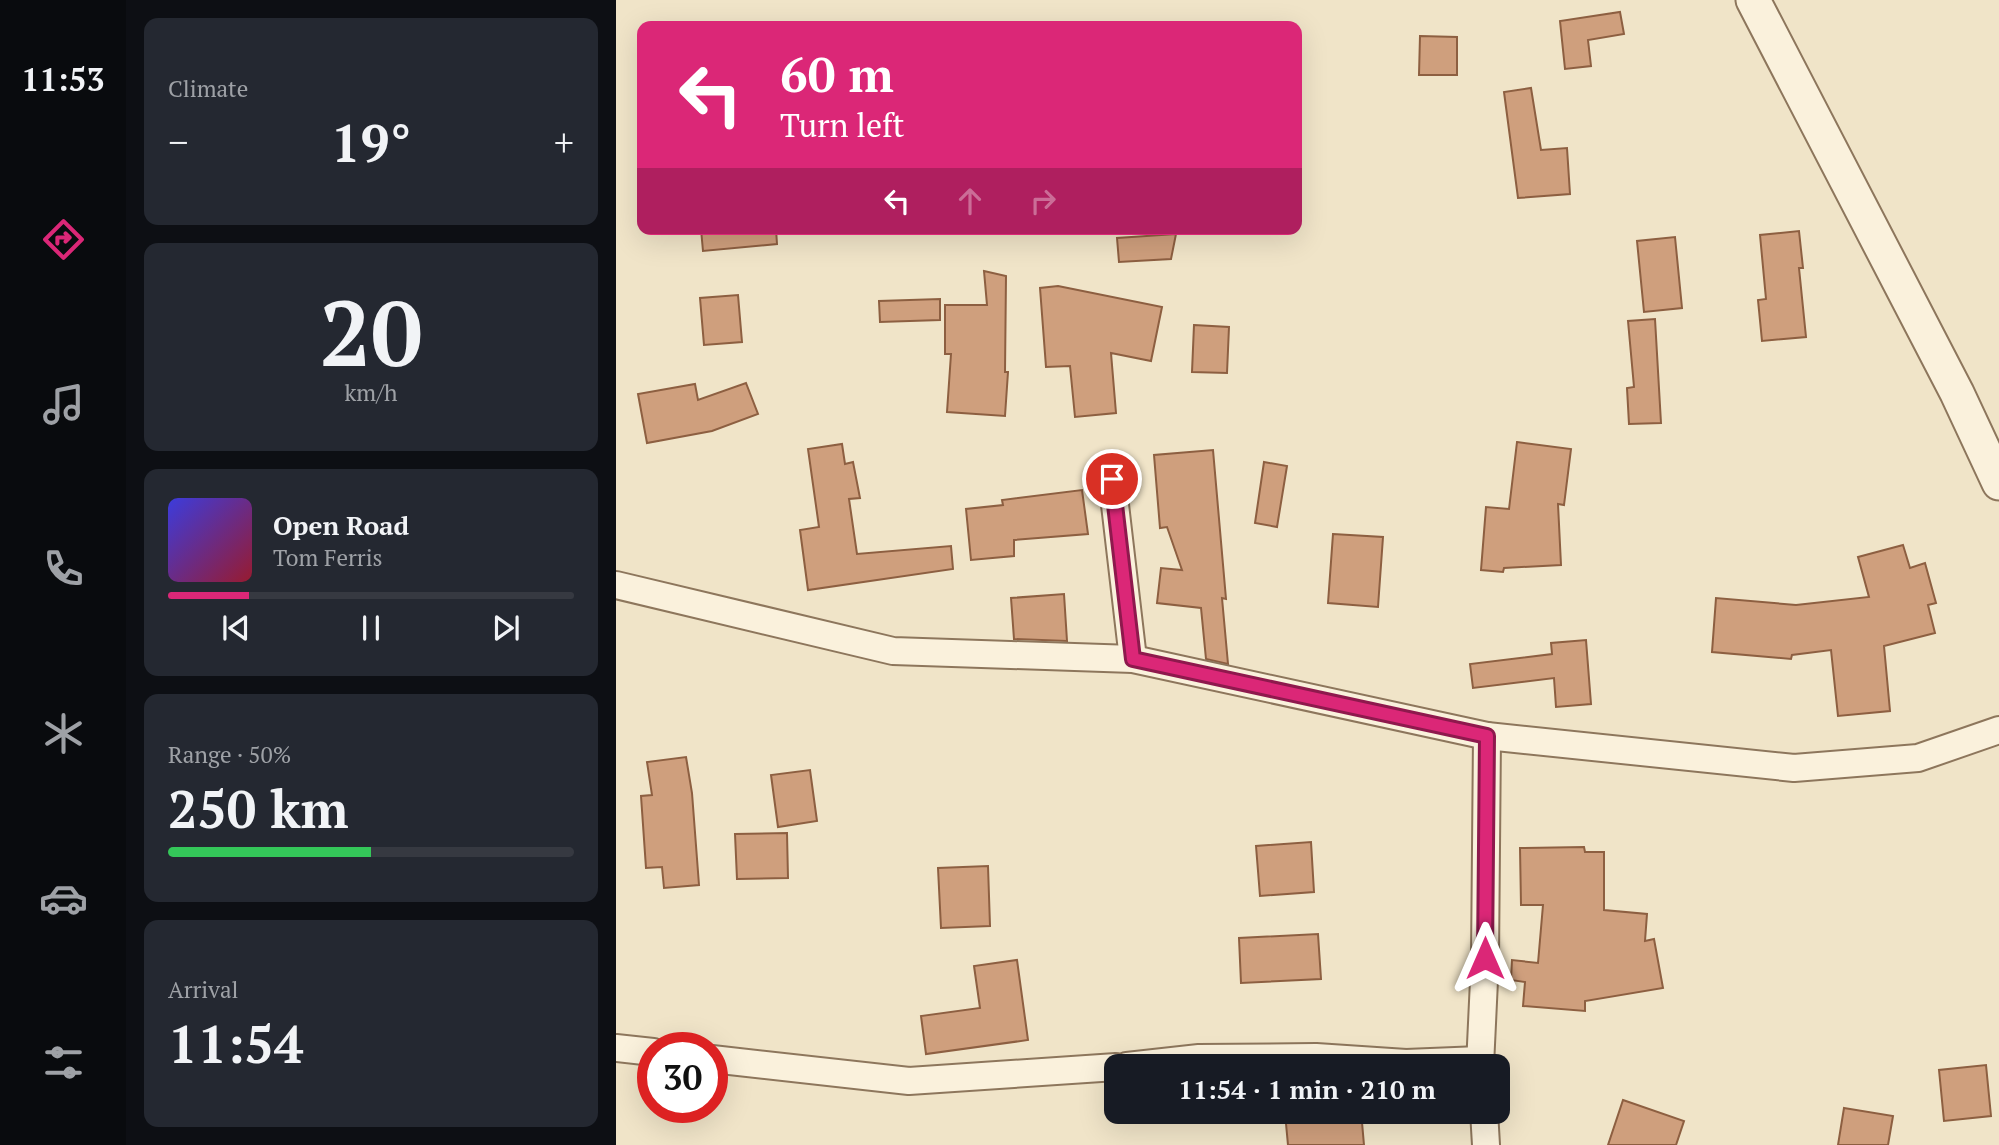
<!DOCTYPE html>
<html lang="en">
<head>
<meta charset="utf-8">
<style>
  :root { --surface:#171b24; --page:#242831; --text:#f1f3f6; --muted:#9ea1a6; --line:#363941; --accent:#db2777 }
  body { margin:0; font-family:"PT Serif",serif; background:var(--page); color:var(--text); height:100vh; display:flex; flex-direction:column; font-size:26px; white-space:nowrap }
  * { box-sizing:border-box; margin:0 }
  p { font-size:23px; color:var(--muted) }
  .icon { flex:none; width:38px; height:38px; fill:none; stroke:currentColor; stroke-width:2; stroke-linecap:round; stroke-linejoin:round }
  .map { position:relative; flex:1; overflow:hidden }
  .details { display:flex; flex-direction:column; gap:18px; padding:18px; background:#0d0f14; width:490px }
  .details>* { flex:none }
  .guide { position:absolute; left:21px; top:21px; width:665px; height:214px; border-radius:14px; box-shadow:0 7px 28px #0002; background:#db2777; color:#fff; overflow:hidden }
  .speed { position:absolute; left:21px; top:1032px; display:flex; gap:14px; font-size:35px; font-weight:700; text-align:center }
  .speed>* { display:grid; place-content:center; width:91px; height:91px; border-radius:50%; background:var(--surface); box-shadow:0 7px 28px #0002; line-height:1 }
  .speed .limit { border:10px solid #d22; background:#fff; color:#111 }
  .pin { position:absolute; display:grid; place-items:center; width:60px; height:60px; color:#fff; margin:-30px; border:4px solid #fff; border-radius:50%; box-shadow:0 2px 7px #0007 }
  .me { position:absolute; width:77px; margin:-38px; rotate:0deg; stroke-linejoin:round; filter:drop-shadow(0 0 5px #0008) }
  .turn { display:flex; align-items:center; gap:24px; height:147px; padding:0 28px; font-size:32px }
  .turn .icon { width:91px; height:91px; stroke-width:2.5 }
  .turn b { display:block; font-size:49px; line-height:60px }
  .lanes { display:flex; align-items:center; height:66px; padding:0 28px; background:#0003; justify-content:center; gap:35px; direction:ltr }
  .lanes .off { opacity:.35 }
  .big { font-size:52px; font-weight:700; line-height:1.1 }
  .details .widget { flex:1; display:flex; flex-direction:column; justify-content:center; gap:10px; min-width:0; padding:0 24px; border-radius:14px; background:var(--page) }
  .details .dial { align-items:center; gap:0 }
  .dial b { font-size:91px; line-height:1 }
  .song { display:flex; align-items:center; gap:21px }
  .cover { width:84px; height:84px; border-radius:10px; background:linear-gradient(135deg,hsl(240 70% 55%),hsl(350 70% 35%)) }
  .played { height:7px; border-radius:4px; background:linear-gradient(90deg,var(--accent) 20%,var(--line) 20%) }
  .keys { display:flex; justify-content:space-around; direction:ltr }
  .heat { display:flex; justify-content:space-between; align-items:center; font-size:38px; direction:ltr }
  .charge { height:10px; border-radius:5px; background:linear-gradient(90deg,#34c759 50%,var(--line) 0) }
  .trip { position:absolute; left:488px; top:1054px; width:406px; height:70px; border-radius:14px; background:var(--surface); box-shadow:0 7px 28px #0002; font-weight:700; line-height:70px; text-align:center }
  main { display:flex; flex:1; min-height:0 }
  .menu { display:flex; flex-direction:column; width:126px; justify-content:space-around; align-items:center; background:#090b0e; color:var(--muted) }
  .menu .icon { width:49px; height:49px }
  .menu .active { color:var(--accent) }
  .menu b { font-size:32px; color:var(--text) }
  .map>svg:first-child { display:block }
</style>
</head>
<body>
<main>
<nav class="menu">
<b>11:53</b>
<svg class="icon active" aria-label="directions" viewBox="0 0 24 24"><path d="M12 3l9 9-9 9-9-9zM9 14v-3h6M13 9l2 2-2 2"/></svg>
<svg class="icon" aria-label="music" viewBox="0 0 24 24"><path d="M9 18V5l10-2v13"/><circle cx="6" cy="18" r="3"/><circle cx="16" cy="16" r="3"/></svg>
<svg class="icon" aria-label="phone" viewBox="0 0 24 24"><path d="M5 4h4l2 5-3 2q2 4 5 5l2-3 5 2v4C11 20 4 13 5 4z"/></svg>
<svg class="icon" aria-label="climate" viewBox="0 0 24 24"><path d="M12 3v18M4 7l16 10M4 17L20 7"/></svg>
<svg class="icon" aria-label="car" viewBox="0 0 24 24"><path d="M5 17H2v-5l4-1 3-4h7l3 4 3 1v5h-3M9 17h6M6 11h13"/><circle cx="7" cy="17" r="2"/><circle cx="17" cy="17" r="2"/></svg>
<svg class="icon" aria-label="filters" viewBox="0 0 24 24"><path d="M4 7h16M4 17h16"/><circle cx="9" cy="7" r="2"/><circle cx="15" cy="17" r="2"/></svg>
</nav>
<section class="details">
<div class="widget"><p>Climate</p>
<div class="heat"><a>−</a><b class="big">19°</b><a>+</a></div>
</div>
<div class="widget dial"><b>20</b><p>km/h</p></div>
<div class="widget">
<div class="song"><i class="cover"></i><div><b>Open Road</b><p>Tom Ferris</p></div></div>
<div class="played"></div>
<div class="keys"><svg class="icon" aria-label="previous" viewBox="0 0 24 24"><path d="M18 5L8 12l10 7zM5 5v14"/></svg><svg class="icon" aria-label="pause" viewBox="0 0 24 24"><path d="M8 5v14M16 5v14"/></svg><svg class="icon" aria-label="next" viewBox="0 0 24 24"><path d="M6 5l10 7-10 7zM19 5v14"/></svg></div>
</div>
<div class="widget"><p>Range · 50%</p><b class="big">250 km</b><div class="charge"></div></div>
<div class="widget"><p>Arrival</p><b class="big">11:54</b></div>
</section>
<div class="map">
<svg width="1383" height="1145" viewBox="0 0 1383 1145">
  <rect width="100%" height="100%" fill="#f0e4c8"/>
  <g fill="#cf9f7d" stroke="#8d5f41" stroke-width="2">
    <polygon points="1004,12 1008,34 972,40 975,66 949,69 944,21"/>
    <polygon points="804,36 841,37 841,75 803,75"/>
    <polygon points="915,88 925,150 951,148 954,194 902,198 888,92"/>
    <polygon points="85,229 160,229 161,244 87,251"/>
    <polygon points="1183,231 1187,268 1183,268 1190,337 1146,341 1142,300 1150,299 1144,235"/>
    <polygon points="560,234 555,259 503,262 501,238"/>
    <polygon points="1059,237 1066,308 1028,312 1021,241"/>
    <polygon points="368,271 390,276 389,372 392,372 389,416 331,412 335,354 329,354 329,305 371,305"/>
    <polygon points="442,286 546,307 535,361 495,353 500,413 459,417 454,366 430,367 424,288"/>
    <polygon points="122,295 126,342 88,345 84,298"/>
    <polygon points="324,299 324,320 264,322 263,301"/>
    <polygon points="1039,319 1045,423 1013,424 1011,388 1018,387 1012,321"/>
    <polygon points="578,325 613,327 611,373 576,372"/>
    <polygon points="130,383 142,414 96,431 31,443 22,394 79,384 82,400"/>
    <polygon points="901,442 955,449 948,505 942,504 945,565 888,568 887,572 865,570 870,507 893,509"/>
    <polygon points="226,444 229,464 237,462 244,498 233,499 241,554 335,546 337,569 192,590 184,530 203,527 192,449"/>
    <polygon points="597,450 610,599 606,598 612,664 590,659 585,608 541,603 545,568 566,570 551,527 544,528 538,455"/>
    <polygon points="648,462 671,466 661,527 639,523"/>
    <polygon points="466,490 472,534 398,540 398,556 355,560 350,509 387,505 386,500"/>
    <polygon points="717,534 767,537 762,607 712,603"/>
    <polygon points="1287,545 1294,568 1309,563 1320,603 1312,605 1319,633 1268,646 1274,711 1222,716 1215,650 1176,655 1175,659 1096,652 1100,598 1180,605 1253,597 1242,557"/>
    <polygon points="448,594 451,641 398,639 395,598"/>
    <polygon points="970,640 975,704 940,707 938,678 857,688 854,664 936,654 935,643"/>
    <polygon points="70,757 76,793 83,885 48,888 46,867 30,868 25,796 36,795 31,762"/>
    <polygon points="194,770 201,821 162,827 155,775"/>
    <polygon points="171,833 172,878 121,879 119,834"/>
    <polygon points="695,842 698,892 644,896 640,846"/>
    <polygon points="968,847 969,852 988,852 988,910 1031,914 1029,941 1038,939 1047,988 969,1001 969,1011 907,1006 909,982 895,980 896,960 922,963 927,905 905,905 904,848"/>
    <polygon points="372,866 374,926 325,928 322,868"/>
    <polygon points="702,934 705,979 625,983 623,938"/>
    <polygon points="401,960 412,1040 310,1054 305,1016 364,1008 358,966"/>
    <polygon points="1370,1065 1375,1116 1328,1121 1323,1070"/>
    <polygon points="1007,1100 1068,1121 1060,1145 992,1145"/>
    <polygon points="1228,1108 1277,1116 1272,1145 1222,1145"/>
    <polygon points="692,1111 745,1111 748,1145 672,1145 669,1113"/>
  </g>
  <g fill="none" stroke-linecap="round" stroke-linejoin="round">
    <defs>
      <g id="minor">
        <polyline points="496,479 517,659"/>
        <polyline points="0,585 277,651 517,659 871,736 1178,768 1302,758 1383,730"/>
        <polyline points="0,1048 37,1052"/>
        <polyline points="96,1059 293,1081 500,1067"/>
        <polyline points="511,1066 583,1058 700,1057 790,1063 864,1060"/>
        <polyline points="864,1066 869,959 871,736"/>
        <polyline points="868,1111 870,1145"/>
      </g>
      <polyline id="tertiary" points="1137,0 1341,393 1383,483"/>
    </defs>
    <use href="#minor" stroke="#8d765c" stroke-width="30"/>
    <use href="#tertiary" stroke="#8d765c" stroke-width="37"/>
    <use href="#minor" stroke="#faf1dc" stroke-width="26"/>
    <use href="#tertiary" stroke="#faf1dc" stroke-width="33"/>
  </g>
  <g fill="none" stroke-linecap="round" stroke-linejoin="round">
    <defs>
      <polyline id="route" points="496,479 517,659 871,736 869,958"/>
    </defs>
    <use href="#route" stroke="#8e194d" stroke-width="18"/>
    <use href="#route" stroke="#db2777" stroke-width="12"/>
  </g>
</svg>
<div class="speed"><div class="limit">30</div></div>
<div class="pin" style="left:496px;top:479px;background:#d93025"><svg class="icon" aria-label="arrive" viewBox="0 0 24 24"><path d="M6 21V4h12l-3 4 3 4H6"/></svg></div>
<svg class="me" style="left:869px;top:958px" viewBox="-20 -20 40 40"><path d="M0-17L14 15 0 8-14 15z" fill="#db2777" stroke="#fff" stroke-width="4"/></svg>
<div class="trip">11:54 · 1 min · 210 m</div>
<div class="guide">
<div class="turn"><svg class="icon" aria-label="left" viewBox="0 0 24 24"><path d="M17 20v-9H6M10 6l-5 5 5 5"/></svg><div><b>60 m</b>Turn left</div></div>
<div class="lanes"><svg class="icon" aria-label="left" viewBox="0 0 24 24"><path d="M17 20v-9H6M10 6l-5 5 5 5"/></svg><svg class="icon off" aria-label="ahead" viewBox="0 0 24 24"><path d="M12 20V5M6 11l6-6 6 6"/></svg><svg class="icon off" aria-label="right" viewBox="0 0 24 24"><path d="M7 20v-9h11M14 6l5 5-5 5"/></svg></div>
</div>
</div>
</main>
</body>
</html>
